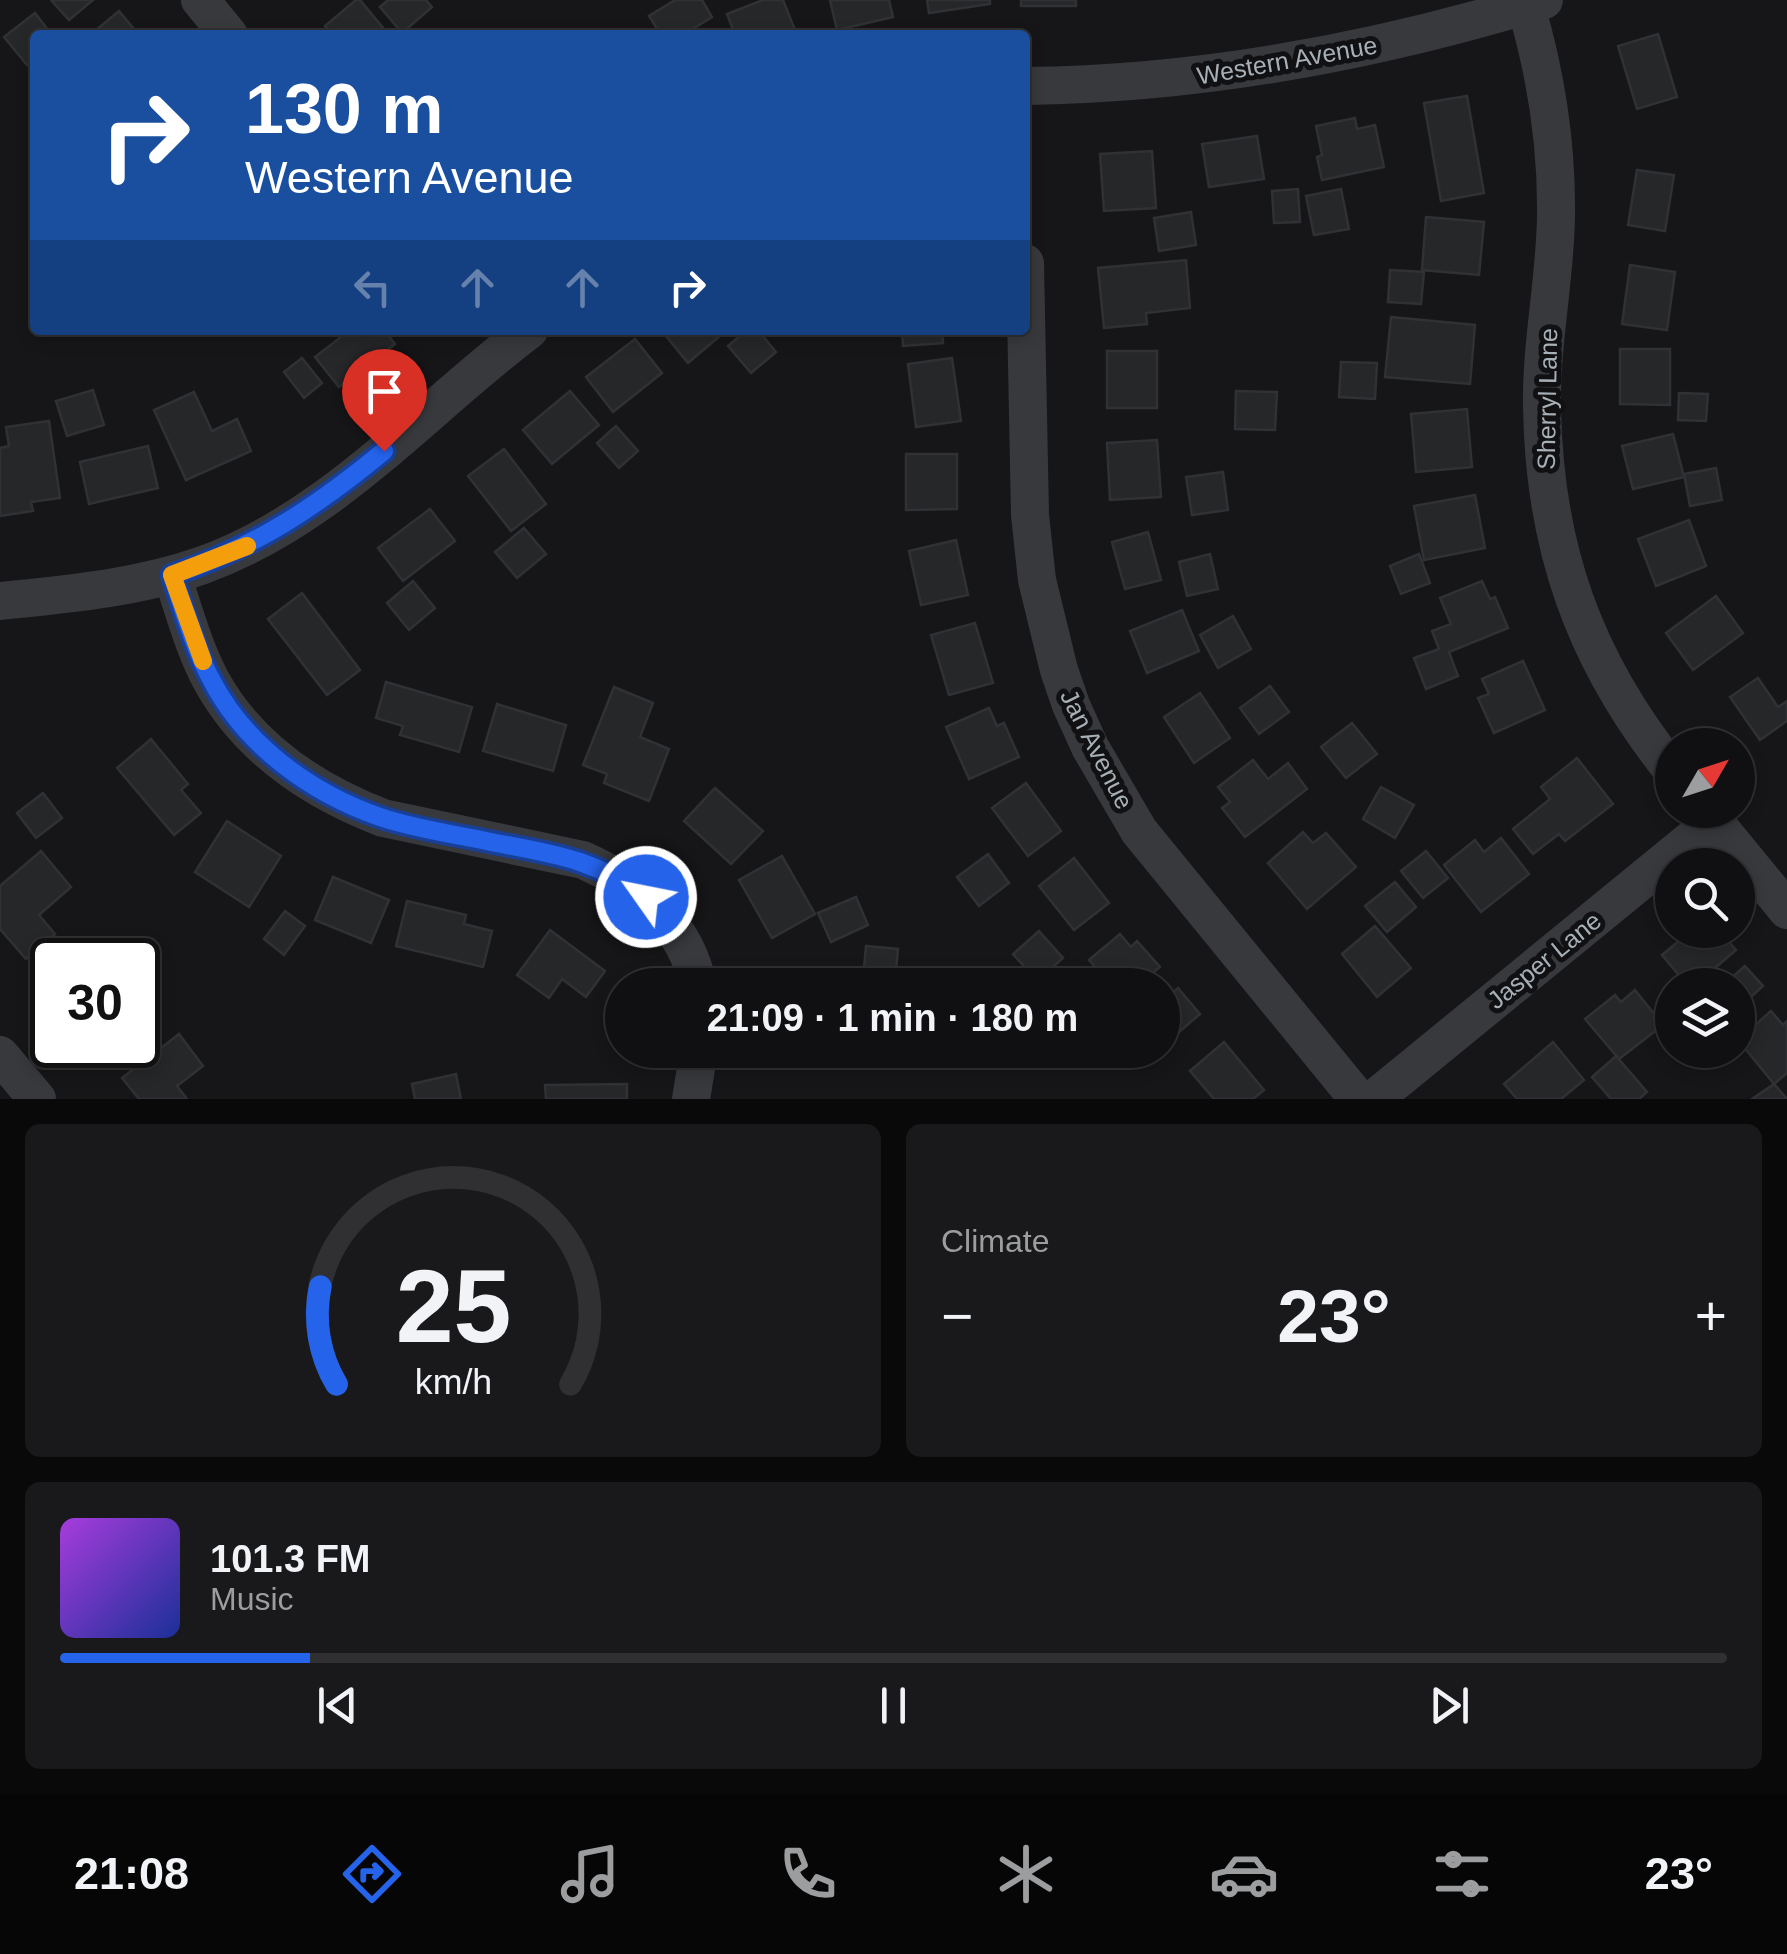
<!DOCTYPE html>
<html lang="en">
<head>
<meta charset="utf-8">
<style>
  :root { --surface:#101012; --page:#19191b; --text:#f1f3f6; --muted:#9c9d9f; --line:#303032; --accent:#2563eb }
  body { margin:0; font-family:Arial,sans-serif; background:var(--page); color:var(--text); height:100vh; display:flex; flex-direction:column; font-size:38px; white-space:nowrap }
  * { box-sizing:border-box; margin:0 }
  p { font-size:32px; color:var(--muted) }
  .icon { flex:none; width:55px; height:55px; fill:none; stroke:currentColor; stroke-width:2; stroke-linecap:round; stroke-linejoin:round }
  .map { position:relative; height:1099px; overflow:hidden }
  .sheet { display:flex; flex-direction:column; gap:25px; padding:25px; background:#09090a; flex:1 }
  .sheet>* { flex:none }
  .top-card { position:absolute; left:30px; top:30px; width:1000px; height:305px; border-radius:10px; box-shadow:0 5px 15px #0003,0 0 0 2px var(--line); background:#1a4fa0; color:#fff; overflow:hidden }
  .needle { width:65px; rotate:51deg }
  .buttons { position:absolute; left:1655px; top:728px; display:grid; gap:20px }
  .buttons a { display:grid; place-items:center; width:100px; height:100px; border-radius:50%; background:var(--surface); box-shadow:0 5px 15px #0003,0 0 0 2px var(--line); font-size:50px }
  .speed { position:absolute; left:30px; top:938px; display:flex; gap:20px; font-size:50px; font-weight:700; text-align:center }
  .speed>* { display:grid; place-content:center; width:130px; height:130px; border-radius:50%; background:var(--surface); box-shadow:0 5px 15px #0003,0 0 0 2px var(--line); line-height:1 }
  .speed .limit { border:5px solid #111; border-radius:15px; background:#fff; color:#111 }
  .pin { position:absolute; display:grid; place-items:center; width:85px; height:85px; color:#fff; margin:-102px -42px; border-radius:50% 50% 50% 0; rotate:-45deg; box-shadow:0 0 10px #0007 }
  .pin .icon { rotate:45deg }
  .me { position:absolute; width:110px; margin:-55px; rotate:303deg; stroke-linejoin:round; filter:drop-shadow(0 0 8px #0008) }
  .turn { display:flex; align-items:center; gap:35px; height:210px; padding:0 50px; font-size:45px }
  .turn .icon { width:130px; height:130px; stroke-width:2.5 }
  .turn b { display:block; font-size:70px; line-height:85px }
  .lanes { display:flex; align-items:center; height:95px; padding:0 50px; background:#0003; justify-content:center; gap:50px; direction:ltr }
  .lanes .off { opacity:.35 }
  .big { font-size:75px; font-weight:700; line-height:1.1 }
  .sheet .widget { flex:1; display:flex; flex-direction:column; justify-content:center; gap:15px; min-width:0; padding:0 35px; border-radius:15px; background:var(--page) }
  .sheet .dial { align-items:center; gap:0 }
  .dial svg { height:260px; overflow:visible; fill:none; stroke:var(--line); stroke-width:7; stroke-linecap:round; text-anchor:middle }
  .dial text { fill:var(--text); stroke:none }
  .song { display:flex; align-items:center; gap:30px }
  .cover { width:120px; height:120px; border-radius:15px; background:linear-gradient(135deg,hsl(280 70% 55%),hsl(230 70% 35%)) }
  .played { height:10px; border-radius:5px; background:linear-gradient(90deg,var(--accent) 15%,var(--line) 15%) }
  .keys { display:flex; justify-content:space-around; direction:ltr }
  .heat { display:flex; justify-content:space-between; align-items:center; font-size:55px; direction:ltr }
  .sheet .tiles { flex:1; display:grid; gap:25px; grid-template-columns:1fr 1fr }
  .widget:last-child { grid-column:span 2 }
  .trip { position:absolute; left:605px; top:968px; width:575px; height:100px; border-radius:50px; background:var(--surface); box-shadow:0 5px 15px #0003,0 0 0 2px var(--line); font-weight:700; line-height:100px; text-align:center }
  .dock { display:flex; height:160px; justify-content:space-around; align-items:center; background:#060607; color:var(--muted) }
  .dock .icon { width:70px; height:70px }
  .dock .current { color:var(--accent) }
  .dock b { font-size:45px; color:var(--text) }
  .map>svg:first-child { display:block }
</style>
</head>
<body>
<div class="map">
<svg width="1787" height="1099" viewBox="0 0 1787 1099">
  <rect width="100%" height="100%" fill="#161618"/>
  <g fill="#262729" stroke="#303134" stroke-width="2.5">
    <polygon points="51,0 93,0 69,20"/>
    <polygon points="356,0 360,0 389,35 332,35 325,26"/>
    <polygon points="388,0 426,0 432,7 402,33 380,7"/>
    <polygon points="675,0 702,0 712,17 683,35 661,35 649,16"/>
    <polygon points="763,0 783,0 797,35 735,35 727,14"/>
    <polygon points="830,0 889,0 893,17 837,30"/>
    <polygon points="927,0 990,0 990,4 929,13"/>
    <rect x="1021" y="0" width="55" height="6"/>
    <polygon points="119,11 139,35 90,35"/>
    <polygon points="35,13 52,35 35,35 35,58 27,65 4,37"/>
    <polygon points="1658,34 1677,97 1637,109 1618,46"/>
    <polygon points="1467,96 1484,193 1441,201 1424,103"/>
    <polygon points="1355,118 1357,129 1375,125 1384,167 1322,180 1317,157 1322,155 1316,126"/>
    <polygon points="1257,136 1264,179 1209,187 1202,144"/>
    <polygon points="1152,151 1156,208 1104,211 1100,154"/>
    <polygon points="1637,170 1674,175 1665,231 1628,225"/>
    <polygon points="1298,189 1300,222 1274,223 1272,191"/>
    <polygon points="1341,189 1349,229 1314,235 1306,196"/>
    <polygon points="1191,212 1196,245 1159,251 1154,218"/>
    <polygon points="1426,217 1484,222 1479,275 1422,270"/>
    <polygon points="1186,260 1190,308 1146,313 1147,324 1104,328 1098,268"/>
    <polygon points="1630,265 1675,272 1667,330 1622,324"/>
    <polygon points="1390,270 1424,272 1421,304 1388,302"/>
    <polygon points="1391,317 1475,325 1470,384 1385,377"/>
    <polygon points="350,330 384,330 395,344 339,387 315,357"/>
    <polygon points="661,330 727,330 688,363"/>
    <polygon points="747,330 758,330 776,352 751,373 728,346"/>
    <polygon points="902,330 942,330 943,343 903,346"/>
    <polygon points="635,339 662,373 613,412 586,377"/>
    <polygon points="1620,349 1670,349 1670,405 1620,404"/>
    <rect x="1107" y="351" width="50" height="57"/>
    <polygon points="302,358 322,383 304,398 284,372"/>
    <polygon points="952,358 961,421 916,427 908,364"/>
    <polygon points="1341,362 1377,363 1375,399 1339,397"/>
    <polygon points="93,390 104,425 67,436 56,401"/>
    <polygon points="570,391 599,425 552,464 523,430"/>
    <polygon points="1236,391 1277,392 1275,430 1235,429"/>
    <polygon points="194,392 212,431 237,419 251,451 186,480 154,410"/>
    <polygon points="1679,393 1708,394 1706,421 1678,420"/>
    <polygon points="1467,409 1472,467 1416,472 1411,414"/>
    <polygon points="49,421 60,498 31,502 33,511 0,516 0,448 9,446 6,427"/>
    <polygon points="616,426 638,451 619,468 597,443"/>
    <polygon points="1673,434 1684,477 1633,489 1622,446"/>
    <polygon points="1157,440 1161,497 1110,500 1107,443"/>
    <polygon points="148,446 158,488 89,504 80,462"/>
    <polygon points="504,449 546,504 511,531 468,476"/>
    <polygon points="906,454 957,454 957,509 906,510"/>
    <polygon points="1716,468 1722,500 1690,506 1684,474"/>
    <polygon points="1223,472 1228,510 1192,515 1186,477"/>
    <polygon points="1475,495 1485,548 1424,560 1414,506"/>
    <polygon points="430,509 455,541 403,581 378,548"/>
    <polygon points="1689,520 1706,566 1656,586 1638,539"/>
    <polygon points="524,528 546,554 517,578 495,552"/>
    <polygon points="1148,532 1161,580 1125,589 1112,542"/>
    <polygon points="956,540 968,595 921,605 909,551"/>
    <polygon points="1210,554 1218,589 1187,596 1179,562"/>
    <polygon points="1419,554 1430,583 1401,594 1390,566"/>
    <polygon points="413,581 435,608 409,630 387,603"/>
    <polygon points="1482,581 1490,599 1495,597 1508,628 1449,652 1458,676 1426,689 1414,658 1439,649 1432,631 1451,624 1440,598"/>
    <polygon points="302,593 360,670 327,695 268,619"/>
    <polygon points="1716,596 1743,633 1693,670 1666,633"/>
    <polygon points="1182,610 1199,651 1147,673 1130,631"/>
    <polygon points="1233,616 1251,649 1218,668 1200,635"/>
    <polygon points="975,623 993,683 949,695 931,635"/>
    <polygon points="1523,661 1545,710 1494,733 1478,698 1489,694 1482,679"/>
    <polygon points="1758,678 1778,707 1787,701 1787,721 1760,740 1730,697"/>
    <polygon points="386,682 472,707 459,752 400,735 403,726 376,718"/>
    <polygon points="1270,686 1289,712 1259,734 1240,708"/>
    <polygon points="614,687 653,703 640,737 669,749 649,801 604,783 607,774 583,765"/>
    <polygon points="1200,693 1230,738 1194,763 1164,717"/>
    <polygon points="497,704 566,725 553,771 483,751"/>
    <polygon points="989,708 997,726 1004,723 1019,757 969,779 946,727"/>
    <polygon points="1352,723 1377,754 1346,778 1321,747"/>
    <polygon points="151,739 188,784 181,790 201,813 174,835 117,768"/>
    <polygon points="1577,758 1613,804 1565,841 1559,834 1533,854 1513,829 1550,799 1541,787"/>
    <polygon points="1253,760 1268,779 1288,763 1307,789 1245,837 1222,808 1230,802 1218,787"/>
    <polygon points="1026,783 1061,831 1028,856 992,808"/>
    <polygon points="1381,787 1414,805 1395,838 1363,819"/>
    <polygon points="715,788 763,831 731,864 684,821"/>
    <polygon points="43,793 62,818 36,838 17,813"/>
    <polygon points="227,821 281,856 249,907 195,872"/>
    <polygon points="1303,832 1313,843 1326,833 1356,867 1307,909 1268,863"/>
    <polygon points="1501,838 1529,874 1481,912 1444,865 1475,840 1484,852"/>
    <polygon points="41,851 71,887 39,915 55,934 26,959 0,929 0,886"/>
    <polygon points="1426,851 1448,878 1423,898 1401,871"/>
    <polygon points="988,854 1009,883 979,906 957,877"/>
    <polygon points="782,856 815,914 772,938 739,880"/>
    <polygon points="1074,858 1109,903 1074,930 1039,886"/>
    <polygon points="333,877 389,900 371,943 315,920"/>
    <polygon points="1395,882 1416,907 1387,932 1365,906"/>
    <polygon points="856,897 868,925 831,942 818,913"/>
    <polygon points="407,901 466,915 464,924 492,931 483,967 396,946"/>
    <polygon points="285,911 305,926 284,955 264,939"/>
    <polygon points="1375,926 1411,968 1377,997 1342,954"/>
    <polygon points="550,930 605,971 586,997 562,979 549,998 517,975"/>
    <polygon points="1692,930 1719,930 1736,950 1695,985 1687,985 1662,955"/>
    <polygon points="1039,931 1063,958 1037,981 1013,954"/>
    <polygon points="1120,934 1131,947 1137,941 1160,967 1139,985 1110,985 1089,960"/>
    <polygon points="866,946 898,949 895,982 863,979"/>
    <polygon points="1745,966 1763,986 1738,1009 1738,985 1723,985"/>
    <polygon points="780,968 824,968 824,985 779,985"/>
    <polygon points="1178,988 1200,1014 1171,1039 1162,1029 1162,1002"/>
    <polygon points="1635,990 1663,1025 1619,1059 1585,1019 1615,995 1621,1002"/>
    <polygon points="1771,1011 1783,1025 1787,1021 1787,1073 1774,1084 1738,1040"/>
    <polygon points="179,1034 203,1066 177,1086 187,1099 139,1099 122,1078"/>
    <polygon points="1224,1042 1264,1090 1253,1099 1214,1099 1190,1071"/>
    <polygon points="1553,1042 1584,1080 1561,1099 1517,1099 1504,1084"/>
    <polygon points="1616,1056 1647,1092 1639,1099 1611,1099 1592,1077"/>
    <polygon points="456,1074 461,1099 415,1099 412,1084"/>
    <polygon points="627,1084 627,1099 546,1099 545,1085"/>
    <polygon points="1774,1084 1787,1099 1752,1099"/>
  </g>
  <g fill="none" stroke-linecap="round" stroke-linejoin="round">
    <g stroke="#37393d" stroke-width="38">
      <polyline points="200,0 229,35"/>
      <path d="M1524 0C1545 69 1557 145 1556 217 1555 280 1541 343 1542 406 1544 547 1584 660 1672 770"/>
      <path d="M1025 86C1202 84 1374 52 1544 0"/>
      <polyline points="1025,263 1030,515 1037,580 1059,670 1071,705 1090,747 1139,831 1358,1099"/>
      <path d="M172 575C184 611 194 649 212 682 250 750 313 791 383 818L583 860C639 885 685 923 698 985"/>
      <path d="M0 601C68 594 138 588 203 565 331 519 423 410 529 330"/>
      <polyline points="1705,810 1787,910"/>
      <polyline points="0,1055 37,1099"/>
      <polyline points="691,1099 699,1050"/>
      <polyline points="1374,1099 1714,821"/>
    </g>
  </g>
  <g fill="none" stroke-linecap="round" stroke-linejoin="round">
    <defs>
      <path id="route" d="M384 451C316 507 256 547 172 575 184 611 194 648 212 681 246 746 311 793 380 817 415 829 454 834 491 842 553 854 593 858 646 897"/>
    </defs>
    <use href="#route" stroke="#184099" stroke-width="25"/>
    <use href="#route" stroke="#2563eb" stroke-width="18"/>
    <polyline stroke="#f59e0b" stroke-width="18" points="203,661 172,575 247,546"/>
  </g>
  <g text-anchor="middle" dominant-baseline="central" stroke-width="10" stroke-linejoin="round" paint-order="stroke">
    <g font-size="25" fill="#a8b0b7" stroke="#111113">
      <text transform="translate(1287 60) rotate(-10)">Western Avenue</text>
      <text transform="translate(1547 399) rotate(-89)">Sherryl Lane</text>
      <text transform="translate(1097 749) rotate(63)">Jan Avenue</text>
      <text transform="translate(1544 960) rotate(-39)">Jasper Lane</text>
    </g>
  </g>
</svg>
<div class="buttons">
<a><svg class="needle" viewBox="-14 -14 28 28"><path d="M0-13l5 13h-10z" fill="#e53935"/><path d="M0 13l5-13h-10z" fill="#9c9d9f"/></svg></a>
<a><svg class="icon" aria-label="search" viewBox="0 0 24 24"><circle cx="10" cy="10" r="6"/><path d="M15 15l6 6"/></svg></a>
<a><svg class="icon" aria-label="layers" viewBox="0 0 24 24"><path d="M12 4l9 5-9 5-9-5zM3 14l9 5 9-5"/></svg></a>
</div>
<div class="speed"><div class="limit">30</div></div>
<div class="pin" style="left:384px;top:451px;background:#d93025"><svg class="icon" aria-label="arrive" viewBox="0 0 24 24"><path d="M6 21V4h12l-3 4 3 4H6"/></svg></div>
<svg class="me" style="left:646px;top:897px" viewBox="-20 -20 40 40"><circle r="17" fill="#2563eb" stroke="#fff" stroke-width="3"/><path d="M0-11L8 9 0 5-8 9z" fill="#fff"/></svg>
<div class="trip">21:09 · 1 min · 180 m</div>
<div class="top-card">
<div class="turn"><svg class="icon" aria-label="right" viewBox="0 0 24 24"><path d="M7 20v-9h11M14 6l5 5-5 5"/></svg><div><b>130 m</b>Western Avenue</div></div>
<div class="lanes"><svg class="icon off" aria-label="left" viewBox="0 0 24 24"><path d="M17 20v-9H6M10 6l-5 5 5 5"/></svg><svg class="icon off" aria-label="ahead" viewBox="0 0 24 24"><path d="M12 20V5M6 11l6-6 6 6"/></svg><svg class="icon off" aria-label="ahead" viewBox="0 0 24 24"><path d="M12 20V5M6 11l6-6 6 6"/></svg><svg class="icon" aria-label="right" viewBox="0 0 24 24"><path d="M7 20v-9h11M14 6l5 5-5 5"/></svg></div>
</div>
</div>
<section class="sheet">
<div class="tiles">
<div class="widget dial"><svg viewBox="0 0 100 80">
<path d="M14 69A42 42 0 1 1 86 69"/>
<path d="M14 69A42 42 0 0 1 9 39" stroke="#2563eb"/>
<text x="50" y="56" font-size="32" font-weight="700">25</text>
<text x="50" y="72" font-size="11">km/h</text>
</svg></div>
<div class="widget"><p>Climate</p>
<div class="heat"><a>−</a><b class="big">23°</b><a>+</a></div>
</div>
<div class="widget">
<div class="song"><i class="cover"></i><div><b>101.3 FM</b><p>Music</p></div></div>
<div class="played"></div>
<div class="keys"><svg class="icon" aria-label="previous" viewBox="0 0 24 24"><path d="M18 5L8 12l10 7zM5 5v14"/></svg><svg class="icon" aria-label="pause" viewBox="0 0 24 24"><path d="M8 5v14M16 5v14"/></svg><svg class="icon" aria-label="next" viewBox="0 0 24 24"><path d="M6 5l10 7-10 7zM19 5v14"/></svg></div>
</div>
</div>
</section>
<nav class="dock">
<b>21:08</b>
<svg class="icon current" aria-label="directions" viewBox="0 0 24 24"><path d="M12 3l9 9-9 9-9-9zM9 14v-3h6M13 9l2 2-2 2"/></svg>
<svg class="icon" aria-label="music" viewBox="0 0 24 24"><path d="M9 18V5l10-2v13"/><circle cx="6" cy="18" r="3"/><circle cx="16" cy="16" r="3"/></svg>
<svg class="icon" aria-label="phone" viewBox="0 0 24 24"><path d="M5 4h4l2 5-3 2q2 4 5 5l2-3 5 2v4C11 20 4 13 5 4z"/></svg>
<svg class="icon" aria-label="climate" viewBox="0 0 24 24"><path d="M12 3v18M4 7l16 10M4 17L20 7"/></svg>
<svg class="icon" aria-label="car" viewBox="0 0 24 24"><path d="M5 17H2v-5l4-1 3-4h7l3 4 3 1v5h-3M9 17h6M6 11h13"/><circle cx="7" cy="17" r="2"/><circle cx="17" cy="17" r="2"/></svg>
<svg class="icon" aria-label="filters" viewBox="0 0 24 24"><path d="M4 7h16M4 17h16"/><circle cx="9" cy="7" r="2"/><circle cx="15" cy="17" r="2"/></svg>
<b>23°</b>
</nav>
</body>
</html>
